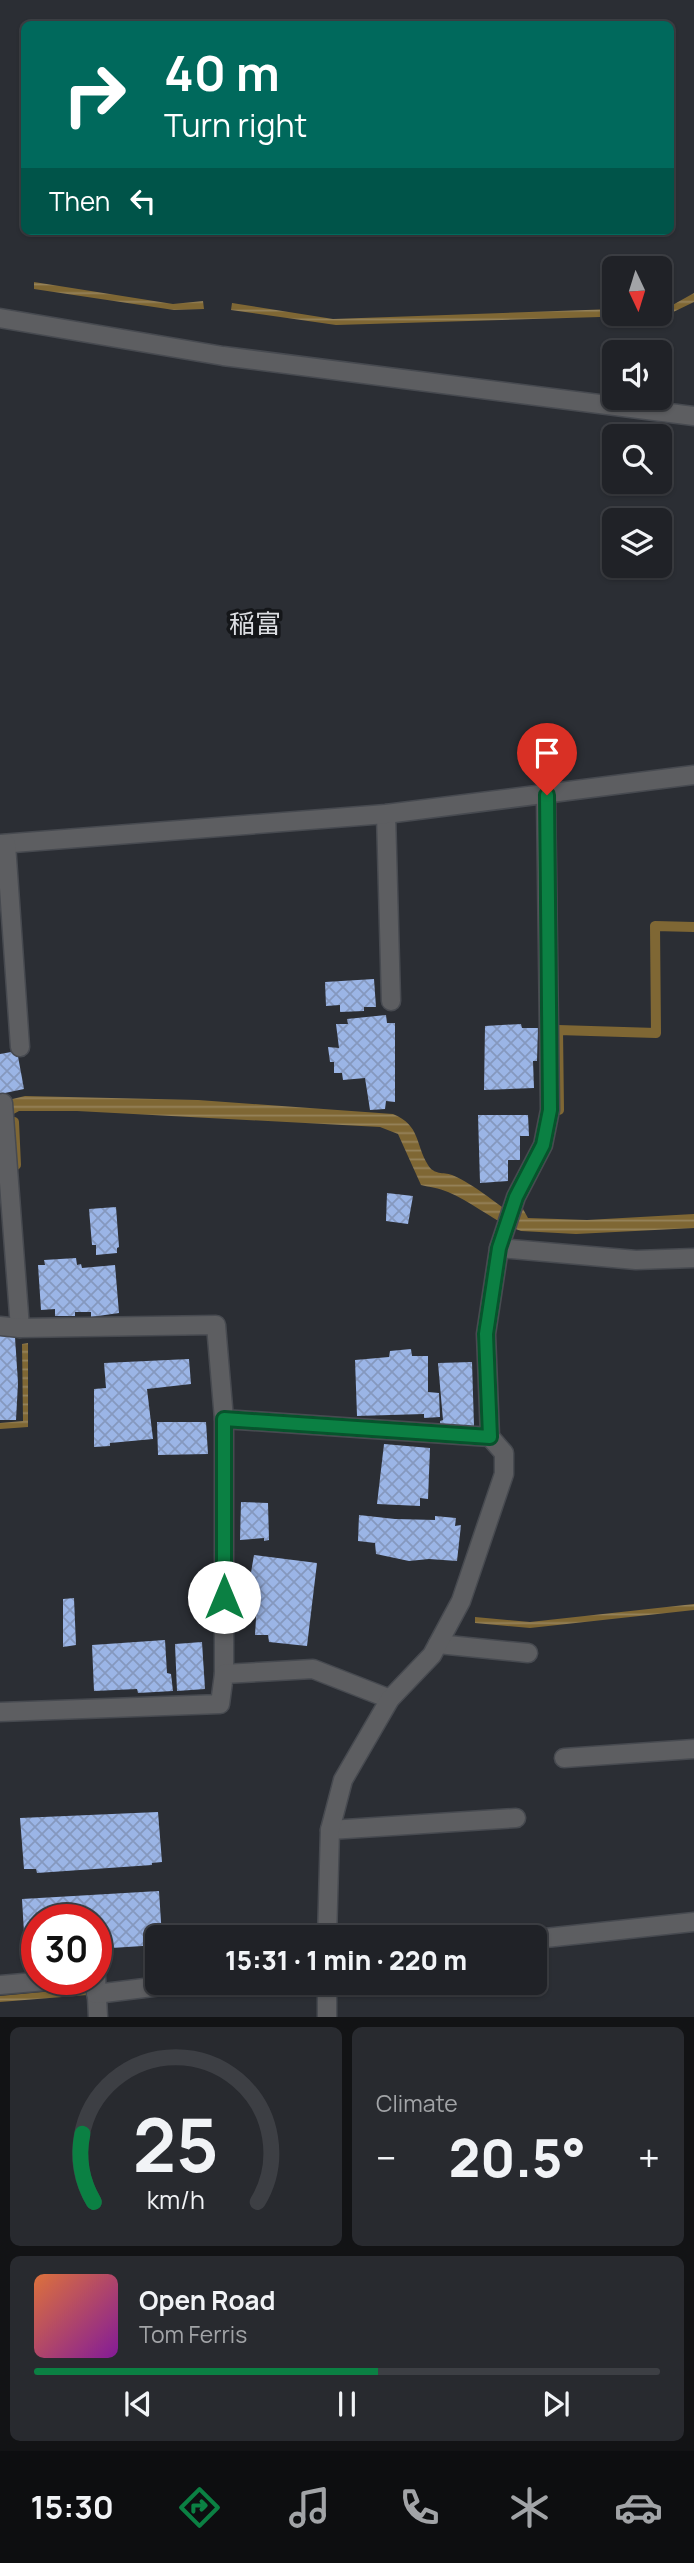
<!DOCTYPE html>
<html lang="en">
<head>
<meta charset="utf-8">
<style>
  :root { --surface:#202227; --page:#282a2f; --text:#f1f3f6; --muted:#a2a4a7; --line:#3d3f44; --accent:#0b8043 }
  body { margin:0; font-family:Manrope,"Noto Sans JP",sans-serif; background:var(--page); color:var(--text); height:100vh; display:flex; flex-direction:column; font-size:26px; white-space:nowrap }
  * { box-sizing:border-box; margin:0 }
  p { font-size:23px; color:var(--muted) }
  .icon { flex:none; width:38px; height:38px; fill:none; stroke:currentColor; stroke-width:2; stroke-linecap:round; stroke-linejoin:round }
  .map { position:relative; height:2017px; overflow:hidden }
  .side { display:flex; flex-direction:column; gap:10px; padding:10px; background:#121315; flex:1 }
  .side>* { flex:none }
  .guide { position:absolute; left:21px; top:21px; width:653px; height:214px; border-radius:10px; box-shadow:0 2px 5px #0004,0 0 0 2px var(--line); background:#00695c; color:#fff; overflow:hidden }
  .needle { width:46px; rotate:176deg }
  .tools { position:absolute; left:602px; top:256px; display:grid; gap:14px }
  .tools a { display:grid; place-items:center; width:70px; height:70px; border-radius:10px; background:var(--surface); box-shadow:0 2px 5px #0004,0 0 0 2px var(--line); font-size:35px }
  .speed { position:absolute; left:21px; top:1904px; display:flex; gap:14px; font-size:35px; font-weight:700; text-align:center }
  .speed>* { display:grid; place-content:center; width:91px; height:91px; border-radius:50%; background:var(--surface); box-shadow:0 2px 5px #0004,0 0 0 2px var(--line); line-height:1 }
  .speed .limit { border:10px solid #d22; background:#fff; color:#111 }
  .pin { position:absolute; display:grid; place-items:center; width:60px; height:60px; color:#fff; margin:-72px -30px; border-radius:50% 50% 50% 0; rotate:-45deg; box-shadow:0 0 7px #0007 }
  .pin .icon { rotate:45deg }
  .me { position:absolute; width:77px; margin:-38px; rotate:0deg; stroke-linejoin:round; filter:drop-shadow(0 0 5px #0008) }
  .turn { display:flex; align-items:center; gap:24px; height:147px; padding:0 28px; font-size:32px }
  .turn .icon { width:91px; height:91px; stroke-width:2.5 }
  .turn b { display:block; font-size:49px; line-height:60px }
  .then { display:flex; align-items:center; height:66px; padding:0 28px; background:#0003; gap:14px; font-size:26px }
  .big { font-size:52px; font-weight:800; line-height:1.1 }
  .side .tile { flex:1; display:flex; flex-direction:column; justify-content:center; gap:10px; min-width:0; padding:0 24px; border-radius:10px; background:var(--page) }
  .side .dial { align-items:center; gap:0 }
  .dial svg { height:182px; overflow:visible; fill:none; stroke:var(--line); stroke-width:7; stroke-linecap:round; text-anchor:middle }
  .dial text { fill:var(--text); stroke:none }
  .song { display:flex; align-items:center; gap:21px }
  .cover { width:84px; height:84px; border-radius:10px; background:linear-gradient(135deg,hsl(20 70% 55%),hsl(290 70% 35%)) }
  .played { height:7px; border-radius:4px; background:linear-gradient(90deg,var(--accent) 55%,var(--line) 55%) }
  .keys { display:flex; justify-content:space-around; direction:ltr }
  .heat { display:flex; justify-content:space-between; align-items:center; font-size:38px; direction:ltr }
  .side .tiles { flex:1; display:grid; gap:10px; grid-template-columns:1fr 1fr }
  .tile:last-child { grid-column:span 2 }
  .trip { position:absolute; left:145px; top:1925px; width:402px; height:70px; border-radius:10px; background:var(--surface); box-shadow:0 2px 5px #0004,0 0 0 2px var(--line); font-weight:800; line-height:70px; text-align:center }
  .tabs { display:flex; height:112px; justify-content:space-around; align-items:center; background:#0d0e10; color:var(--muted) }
  .tabs .icon { width:49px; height:49px }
  .tabs .current { color:var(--accent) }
  .tabs b { font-size:32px; color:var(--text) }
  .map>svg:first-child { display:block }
</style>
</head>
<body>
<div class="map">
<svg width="694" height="2017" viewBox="0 0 694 2017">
  <defs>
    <pattern id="water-rules" width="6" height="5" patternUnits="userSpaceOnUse" patternTransform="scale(1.75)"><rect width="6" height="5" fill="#7f6734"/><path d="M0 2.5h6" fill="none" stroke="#96835b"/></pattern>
    <pattern id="building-cross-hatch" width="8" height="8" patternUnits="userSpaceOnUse" patternTransform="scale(1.75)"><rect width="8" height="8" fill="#9bb5e6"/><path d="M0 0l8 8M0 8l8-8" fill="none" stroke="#8598be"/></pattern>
  </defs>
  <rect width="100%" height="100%" fill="#2b2e34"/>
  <g fill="url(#water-rules)">
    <polygon points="34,282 173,304 203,301 204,309 174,310 34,289"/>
    <polygon points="694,293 694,302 667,315 336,325 231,310 232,303 333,319 614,309 614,313 660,313 660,307 669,307"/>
    <path d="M25 1096 198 1100 393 1114C421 1126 415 1144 428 1165 434 1175 443 1172 452 1175 469 1181 500 1206 516 1217L523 1209 528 1218 587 1220 694 1214V1228L576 1234 521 1231C494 1222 474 1203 448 1192 439 1188 429 1187 421 1185L398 1134 380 1127 77 1111H19L10 1116 0 1102Z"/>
    <polygon points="28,1343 28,1427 0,1429 0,1423 23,1421 22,1344"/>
    <polygon points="694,1604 694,1610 530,1628 475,1623 475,1617 530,1622"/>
    <polygon points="86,1988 87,1995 0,2002 0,1996"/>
  </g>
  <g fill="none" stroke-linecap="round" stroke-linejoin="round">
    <g stroke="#7f6734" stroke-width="10">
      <polyline points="559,1110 558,1030 656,1033 655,926 694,927"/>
      <polyline points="14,1122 16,1165"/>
    </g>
  </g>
  <g fill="url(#building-cross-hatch)">
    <polygon points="374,979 376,1007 364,1007 364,1011 340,1012 340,1005 326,1006 325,982"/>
    <polygon points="386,1015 387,1023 395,1023 395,1102 386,1101 385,1109 370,1110 365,1078 343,1080 342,1073 334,1073 334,1062 330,1062 328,1047 339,1048 336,1024 348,1024 347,1019"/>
    <polygon points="521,1024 522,1028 538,1028 537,1061 533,1061 534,1088 484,1090 485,1026"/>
    <polygon points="17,1051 24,1089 0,1094 0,1054"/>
    <polygon points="478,1115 528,1115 529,1136 520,1136 520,1160 508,1160 508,1181 480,1183"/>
    <polygon points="387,1193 413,1196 408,1224 386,1221"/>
    <polygon points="116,1207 119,1247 117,1248 117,1253 96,1255 96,1245 92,1245 89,1209"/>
    <polygon points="76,1258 77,1265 81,1264 82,1268 115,1265 119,1313 91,1317 91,1312 75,1312 75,1316 55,1316 55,1309 41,1310 38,1265 45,1265 44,1260"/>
    <polygon points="0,1336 15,1337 18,1383 16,1420 0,1420"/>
    <polygon points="411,1349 412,1356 428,1356 428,1392 439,1393 440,1417 424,1418 424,1414 357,1416 355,1360 389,1357 390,1351"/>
    <polygon points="189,1359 191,1384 147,1389 153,1439 110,1443 110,1446 94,1447 94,1389 106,1388 104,1363"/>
    <polygon points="472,1362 474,1426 440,1428 440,1421 443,1420 438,1363"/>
    <polygon points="157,1422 206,1422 208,1454 158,1455"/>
    <polygon points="384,1444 430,1448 428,1499 420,1498 420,1506 377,1504"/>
    <polygon points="241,1502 268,1503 269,1540 264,1541 264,1538 240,1540"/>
    <polygon points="359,1515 395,1519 435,1520 435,1516 456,1518 455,1526 461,1525 457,1561 429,1559 409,1561 376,1554 375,1543 358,1541"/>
    <polygon points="254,1555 317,1563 307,1646 269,1642 268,1635 255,1635 258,1584 249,1584"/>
    <polygon points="74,1598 76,1645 63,1647 63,1599"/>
    <polygon points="165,1640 167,1673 171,1674 173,1691 138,1693 137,1689 94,1691 92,1645"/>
    <polygon points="202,1642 205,1689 177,1691 175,1644"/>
    <polygon points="158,1812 162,1862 152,1863 152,1865 37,1873 36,1869 24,1869 20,1818"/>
    <polygon points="159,1891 162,1937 158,1937 158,1945 96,1949 96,1920 37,1920 37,1949 25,1950 22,1899"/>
  </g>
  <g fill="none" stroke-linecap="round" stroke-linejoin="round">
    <defs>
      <g id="minor">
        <polyline points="0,318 223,356 694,416"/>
        <polyline points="386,814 391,1001"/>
        <polyline points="0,844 386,814 694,775"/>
        <polyline points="6,844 20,1047"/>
        <polyline points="3,1103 20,1328"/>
        <polyline points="499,1248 636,1260 694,1258"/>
        <polyline points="0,1326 20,1328 216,1325 224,1419 490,1437"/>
        <polyline points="438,1644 528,1653"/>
        <polyline points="224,1674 224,1419"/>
        <polyline points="0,1712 220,1704 224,1674 313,1669 390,1699"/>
        <polyline points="564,1758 694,1749"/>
        <polyline points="330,1830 516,1818"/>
        <polyline points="327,1937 330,1830 343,1780 390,1699 432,1655 461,1601 504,1474 504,1453 490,1437 486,1334 499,1248 516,1197 543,1145 550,1110 546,795"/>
        <polyline points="536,1939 694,1922"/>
        <polyline points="96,1977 98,2017"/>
        <polyline points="0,1985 69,1979"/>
        <polyline points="96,1994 185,1983"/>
        <polyline points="327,2017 327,1983"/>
      </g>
    </defs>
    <use href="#minor" stroke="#474a50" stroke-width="21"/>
    <use href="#minor" stroke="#5d5e61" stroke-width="18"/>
  </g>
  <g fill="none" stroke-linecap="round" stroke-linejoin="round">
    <defs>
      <polyline id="route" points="224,1597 224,1419 490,1437 486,1334 499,1248 516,1197 543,1145 550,1110 547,795"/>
    </defs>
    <use href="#route" stroke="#07532c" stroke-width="18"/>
    <use href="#route" stroke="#0b8043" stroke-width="12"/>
  </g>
  <g text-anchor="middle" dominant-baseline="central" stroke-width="7" stroke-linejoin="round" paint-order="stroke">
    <g font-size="26" fill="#dcdee2" stroke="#141619">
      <text x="255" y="623">稲富</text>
    </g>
  </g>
</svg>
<div class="tools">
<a><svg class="needle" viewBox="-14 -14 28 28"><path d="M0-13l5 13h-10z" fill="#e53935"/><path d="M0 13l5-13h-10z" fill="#a2a4a7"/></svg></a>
<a><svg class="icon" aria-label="sound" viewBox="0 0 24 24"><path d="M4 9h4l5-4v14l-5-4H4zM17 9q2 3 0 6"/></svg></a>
<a><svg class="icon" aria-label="search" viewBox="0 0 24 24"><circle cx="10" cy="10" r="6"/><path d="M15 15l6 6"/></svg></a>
<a><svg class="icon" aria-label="layers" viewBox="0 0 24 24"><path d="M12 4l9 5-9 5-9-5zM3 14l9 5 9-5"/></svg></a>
</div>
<div class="speed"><div class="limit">30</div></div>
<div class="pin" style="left:547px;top:795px;background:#d93025"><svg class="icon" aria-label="arrive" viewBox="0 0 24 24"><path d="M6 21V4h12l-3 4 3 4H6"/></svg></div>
<svg class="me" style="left:224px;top:1597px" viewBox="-20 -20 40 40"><circle r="19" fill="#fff"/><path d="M0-13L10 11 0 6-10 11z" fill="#0b8043"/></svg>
<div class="trip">15:31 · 1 min · 220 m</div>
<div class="guide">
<div class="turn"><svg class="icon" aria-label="right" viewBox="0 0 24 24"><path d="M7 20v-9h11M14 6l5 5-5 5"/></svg><div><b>40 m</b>Turn right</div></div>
<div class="then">Then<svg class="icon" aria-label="left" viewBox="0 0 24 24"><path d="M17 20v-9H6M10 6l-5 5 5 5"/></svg></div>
</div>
</div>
<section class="side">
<div class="tiles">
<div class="tile dial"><svg viewBox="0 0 100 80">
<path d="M14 69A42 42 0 1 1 86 69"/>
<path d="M14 69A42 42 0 0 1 9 39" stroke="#0b8043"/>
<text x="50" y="56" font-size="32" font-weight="700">25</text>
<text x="50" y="72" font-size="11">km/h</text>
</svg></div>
<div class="tile"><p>Climate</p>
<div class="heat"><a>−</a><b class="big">20.5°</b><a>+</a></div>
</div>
<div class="tile">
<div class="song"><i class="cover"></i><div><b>Open Road</b><p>Tom Ferris</p></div></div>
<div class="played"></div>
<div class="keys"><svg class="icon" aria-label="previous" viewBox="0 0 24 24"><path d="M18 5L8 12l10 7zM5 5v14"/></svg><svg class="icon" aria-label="pause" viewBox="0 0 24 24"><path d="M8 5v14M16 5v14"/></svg><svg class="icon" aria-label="next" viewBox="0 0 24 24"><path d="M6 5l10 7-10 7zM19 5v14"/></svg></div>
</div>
</div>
</section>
<nav class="tabs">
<b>15:30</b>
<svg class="icon current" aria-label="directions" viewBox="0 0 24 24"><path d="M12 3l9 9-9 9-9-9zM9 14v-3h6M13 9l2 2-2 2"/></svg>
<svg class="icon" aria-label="music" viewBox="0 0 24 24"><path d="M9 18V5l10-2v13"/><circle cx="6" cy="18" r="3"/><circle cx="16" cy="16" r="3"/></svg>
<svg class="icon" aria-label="phone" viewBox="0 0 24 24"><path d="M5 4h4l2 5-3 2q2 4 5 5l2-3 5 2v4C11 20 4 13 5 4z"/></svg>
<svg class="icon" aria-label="climate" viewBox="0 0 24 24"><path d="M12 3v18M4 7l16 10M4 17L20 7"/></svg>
<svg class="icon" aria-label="car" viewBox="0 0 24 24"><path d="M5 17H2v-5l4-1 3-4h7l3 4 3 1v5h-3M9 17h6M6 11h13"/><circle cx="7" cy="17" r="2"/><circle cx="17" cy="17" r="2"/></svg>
</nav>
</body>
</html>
